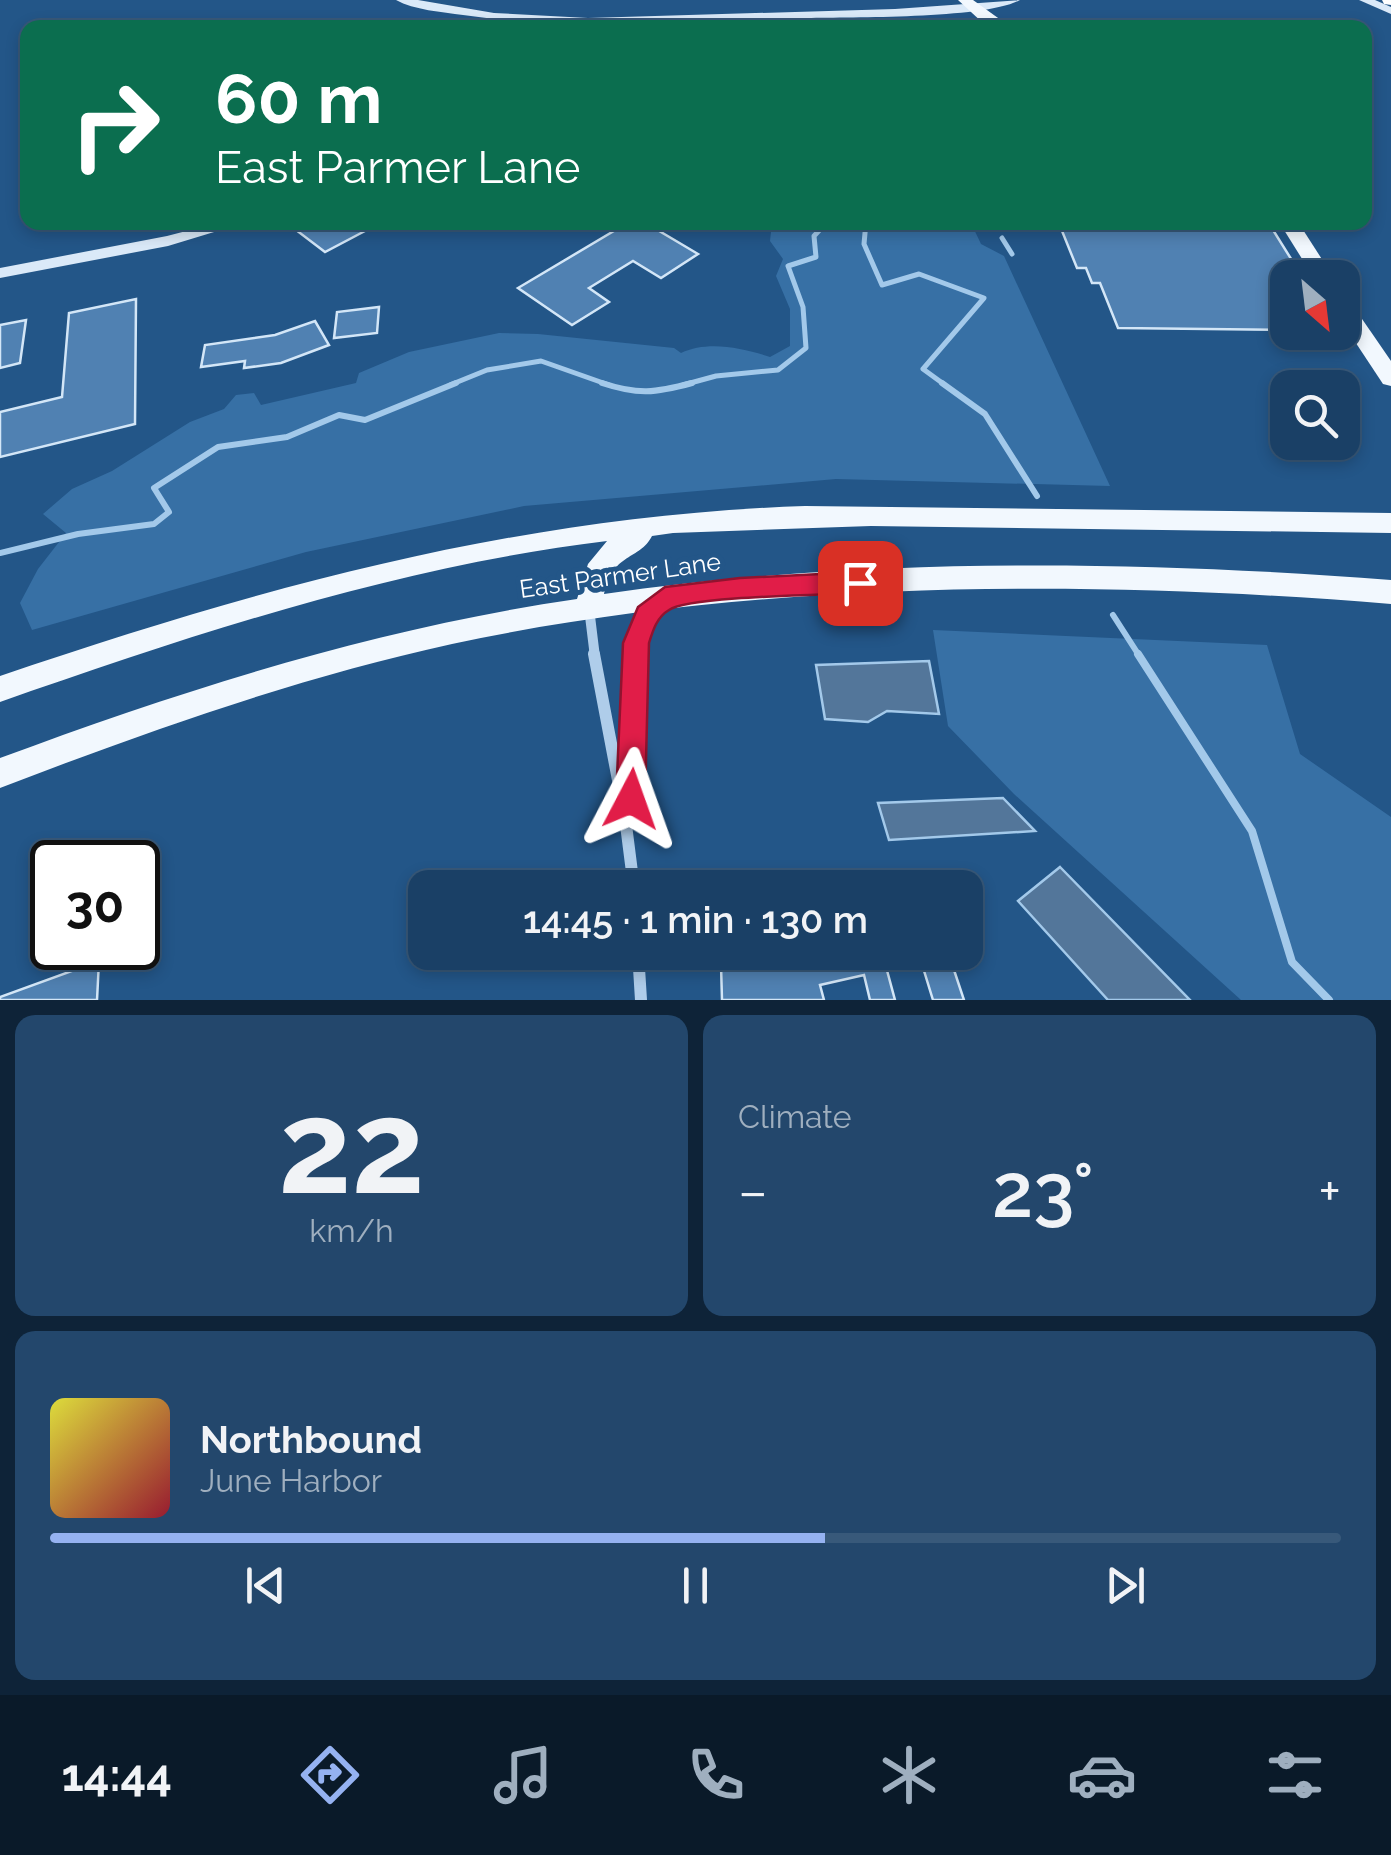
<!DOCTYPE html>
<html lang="en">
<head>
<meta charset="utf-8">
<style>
  :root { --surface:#1a4066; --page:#23476c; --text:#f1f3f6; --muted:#9fafbf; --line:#38597a; --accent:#95b2f1 }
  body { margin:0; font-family:Raleway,sans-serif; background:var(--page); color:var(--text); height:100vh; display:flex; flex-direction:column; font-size:38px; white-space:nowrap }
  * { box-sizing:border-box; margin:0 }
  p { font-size:32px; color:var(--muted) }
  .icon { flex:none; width:55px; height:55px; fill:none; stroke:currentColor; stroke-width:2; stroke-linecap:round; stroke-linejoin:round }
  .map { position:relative; height:1000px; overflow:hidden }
  .drawer { display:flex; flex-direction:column; gap:15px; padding:15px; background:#0e2338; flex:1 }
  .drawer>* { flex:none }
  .banner { position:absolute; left:20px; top:20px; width:1352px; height:210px; border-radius:20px; box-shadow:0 5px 15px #0003,0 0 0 2px var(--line); background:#0b6e4f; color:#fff; overflow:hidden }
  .needle { width:65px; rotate:152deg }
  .fabs { position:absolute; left:1270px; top:260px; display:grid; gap:20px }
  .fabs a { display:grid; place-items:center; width:90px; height:90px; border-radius:20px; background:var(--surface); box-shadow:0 5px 15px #0003,0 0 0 2px var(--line); font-size:50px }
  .speed { position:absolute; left:30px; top:840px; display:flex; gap:20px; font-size:50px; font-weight:700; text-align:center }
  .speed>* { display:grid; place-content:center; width:130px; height:130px; border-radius:50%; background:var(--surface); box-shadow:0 5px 15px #0003,0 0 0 2px var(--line); line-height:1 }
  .speed .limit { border:5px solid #111; border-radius:15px; background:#fff; color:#111 }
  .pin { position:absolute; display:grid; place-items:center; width:85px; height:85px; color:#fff; margin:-42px; border-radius:20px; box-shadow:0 5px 15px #0006 }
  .me { position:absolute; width:110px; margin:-55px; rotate:4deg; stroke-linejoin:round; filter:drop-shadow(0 0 8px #0008) }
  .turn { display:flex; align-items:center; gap:35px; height:210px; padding:0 30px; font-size:45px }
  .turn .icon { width:130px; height:130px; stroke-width:2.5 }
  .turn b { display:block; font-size:70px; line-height:85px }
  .big { font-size:75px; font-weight:600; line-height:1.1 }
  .drawer .card { flex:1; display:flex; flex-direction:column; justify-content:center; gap:15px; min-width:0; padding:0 35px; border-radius:20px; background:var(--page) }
  .drawer .dial { align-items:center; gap:0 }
  .dial b { font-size:130px; line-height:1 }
  .song { display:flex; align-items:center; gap:30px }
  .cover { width:120px; height:120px; border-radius:15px; background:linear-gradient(135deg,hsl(60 70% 55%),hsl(350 70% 35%)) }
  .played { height:10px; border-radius:5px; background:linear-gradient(90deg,var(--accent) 60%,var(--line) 60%) }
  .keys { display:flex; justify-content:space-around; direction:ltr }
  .heat { display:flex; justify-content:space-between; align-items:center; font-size:55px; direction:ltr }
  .drawer .tiles { flex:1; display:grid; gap:15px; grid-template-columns:1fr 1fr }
  .card:last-child { grid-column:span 2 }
  .trip { position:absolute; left:408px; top:870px; width:575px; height:100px; border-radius:20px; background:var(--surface); box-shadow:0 5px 15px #0003,0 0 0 2px var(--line); font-weight:600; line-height:100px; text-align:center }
  .tabs { display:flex; height:160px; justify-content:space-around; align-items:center; background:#0a1a29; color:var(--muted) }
  .tabs .icon { width:70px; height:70px }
  .tabs .active { color:var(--accent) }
  .tabs b { font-size:45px; color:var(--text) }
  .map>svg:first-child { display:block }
</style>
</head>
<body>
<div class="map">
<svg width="1391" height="1000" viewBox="0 0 1391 1000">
  <rect width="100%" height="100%" fill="#235688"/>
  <g fill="#3770a5">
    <path d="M772 223H971L981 244 1004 256 1110 486 836 479 524 506 306 552 32 630 20 603 38 569 66 533 43 514 72 489 112 471 190 422 224 409 236 395 254 393 261 405 356 383 359 373 409 352 499 333 538 334 674 348 681 353C708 340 743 348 770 357L790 346V309L776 276 783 259 770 241Z"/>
    <polygon points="933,630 1267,645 1300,754 1391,817 1391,1000 1241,1000 1014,794 948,726"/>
  </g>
  <g fill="#53769a" stroke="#a3c9ea" stroke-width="2.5">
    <polygon points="929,661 939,714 887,711 868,722 825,719 816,665"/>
    <polygon points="1003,798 1035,831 889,840 878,803"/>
    <polygon points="1060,867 1190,1000 1108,1000 1018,901"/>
  </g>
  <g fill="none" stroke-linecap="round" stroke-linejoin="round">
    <polyline stroke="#a3c9ea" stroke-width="4" points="797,28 813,28"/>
    <g stroke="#a3c9ea" stroke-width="5">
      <polyline points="866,222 864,244 882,285 919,274 984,298 923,369 945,385"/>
      <polyline points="1002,238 1012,254"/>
      <polyline points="450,385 487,370 541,361 609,385"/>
      <polyline points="683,385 716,376 778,370 806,348 803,307 788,266 816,257 814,236 827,222"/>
    </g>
    <g stroke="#a3c9ea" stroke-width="6">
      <path d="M602 383C638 395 655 393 692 383"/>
      <polyline points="942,383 985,414 1037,496"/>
      <polyline points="0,553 78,534 154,524 169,512 154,488 218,447 287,437 339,415 365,420 456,383"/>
      <polyline points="1113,615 1140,657"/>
    </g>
    <polyline stroke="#a3c9ea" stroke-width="8" points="1138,654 1252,831 1292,962 1329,1000"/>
  </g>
  <g fill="#5081b2" stroke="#d3e6f7" stroke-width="2.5">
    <polygon points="310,222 382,222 325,252 296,230"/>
    <polygon points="629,222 644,222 698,254 661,278 633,261 589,288 609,302 572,325 518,288"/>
    <polygon points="1077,222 1268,222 1303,278 1288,278 1288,330 1118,328 1100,283 1092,283 1086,268 1077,268 1060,226"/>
    <polygon points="136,299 135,424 0,457 0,412 62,397 69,313"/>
    <polygon points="379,307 377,333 334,338 337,312"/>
    <polygon points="26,320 20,363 0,368 0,325"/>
    <polygon points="315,321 329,345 281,363 244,368 245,361 201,367 205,345 275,335"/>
    <polygon points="729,952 825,952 827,961 882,952 895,1000 870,1000 864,975 820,985 824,1000 722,1000 721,965 731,962"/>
    <polygon points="949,955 964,1000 933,1000 921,961"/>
    <polygon points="99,961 97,1000 0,1000 0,997"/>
  </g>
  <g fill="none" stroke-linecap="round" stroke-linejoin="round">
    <g stroke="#afcdea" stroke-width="10">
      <polyline points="589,608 595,657"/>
      <path d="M636 657C636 635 644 618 659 603"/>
    </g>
    <g stroke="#afcdea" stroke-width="12">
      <polyline points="594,654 625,817 634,888"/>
      <polyline points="630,818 636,654"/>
      <polyline points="638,952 641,1000"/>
    </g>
    <g fill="#dae9f8" fill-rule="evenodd">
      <path d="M396 0H418L494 13 588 18 895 9 1020 0C985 19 852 17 807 18 692 22 577 31 463 15 442 12 414 10 396 0Z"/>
      <polygon points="1359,0 1375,0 1391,7 1391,14"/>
      <polygon points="221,222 247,222 168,246 0,278 0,268 167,236"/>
    </g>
    <g fill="#f2f8fe" fill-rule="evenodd">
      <polygon points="958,0 973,0 1012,28 984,24"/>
      <polygon points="1279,222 1298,222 1334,278 1314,278"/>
      <polygon points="1342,298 1349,300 1391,361 1391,386 1383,384 1342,322"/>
      <path d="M805 506 1391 513V533L871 526 673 533 652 536C639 561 614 551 604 594 857 557 1137 560 1391 580V604C1087 579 751 580 452 644 297 678 148 731 0 788V758C188 688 378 628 577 599L588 564 607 541C399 566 197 633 0 702V676C268 585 520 516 805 506Z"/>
    </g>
    <polygon fill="#fff" fill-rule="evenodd" points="1382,0 1391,0 1391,5 1384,4"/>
  </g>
  <path fill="#e11d48" stroke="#92132f" stroke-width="2.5" d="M860 572 868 575 872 583 868 590 860 593C826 595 690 596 669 610 657 617 653 630 649 643L645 799 641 809 631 814 621 809 616 799 623 643 638 607 665 587 740 578Z"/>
  <g text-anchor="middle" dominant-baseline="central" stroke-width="10" stroke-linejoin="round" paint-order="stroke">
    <g font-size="25" fill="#fff" stroke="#235688">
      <text transform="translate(620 575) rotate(-8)">East Parmer Lane</text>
    </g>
  </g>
</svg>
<div class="fabs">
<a><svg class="needle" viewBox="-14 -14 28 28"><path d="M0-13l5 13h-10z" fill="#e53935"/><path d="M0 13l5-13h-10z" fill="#9fafbf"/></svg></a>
<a><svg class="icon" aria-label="search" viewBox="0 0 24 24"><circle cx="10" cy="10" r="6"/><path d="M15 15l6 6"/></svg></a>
</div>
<div class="speed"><div class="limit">30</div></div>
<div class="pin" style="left:860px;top:583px;background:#d93025"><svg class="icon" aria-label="arrive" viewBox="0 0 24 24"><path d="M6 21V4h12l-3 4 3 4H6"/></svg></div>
<svg class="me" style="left:631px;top:799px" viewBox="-20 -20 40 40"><path d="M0-17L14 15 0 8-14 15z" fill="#e11d48" stroke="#fff" stroke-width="4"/></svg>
<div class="trip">14:45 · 1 min · 130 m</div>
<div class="banner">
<div class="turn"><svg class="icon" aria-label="right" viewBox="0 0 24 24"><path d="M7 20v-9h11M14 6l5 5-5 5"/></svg><div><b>60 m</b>East Parmer Lane</div></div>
</div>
</div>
<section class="drawer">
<div class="tiles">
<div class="card dial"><b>22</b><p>km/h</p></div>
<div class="card"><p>Climate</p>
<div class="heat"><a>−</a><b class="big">23°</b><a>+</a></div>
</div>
<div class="card">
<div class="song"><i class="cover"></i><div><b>Northbound</b><p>June Harbor</p></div></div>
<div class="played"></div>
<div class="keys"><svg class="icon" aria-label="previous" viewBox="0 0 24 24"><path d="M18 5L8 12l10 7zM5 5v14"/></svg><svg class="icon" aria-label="pause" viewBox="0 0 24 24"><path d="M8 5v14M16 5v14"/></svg><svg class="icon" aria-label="next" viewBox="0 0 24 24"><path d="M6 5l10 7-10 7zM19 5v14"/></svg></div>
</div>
</div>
</section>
<nav class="tabs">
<b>14:44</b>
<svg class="icon active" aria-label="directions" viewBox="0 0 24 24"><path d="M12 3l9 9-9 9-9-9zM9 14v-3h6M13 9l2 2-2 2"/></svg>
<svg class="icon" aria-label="music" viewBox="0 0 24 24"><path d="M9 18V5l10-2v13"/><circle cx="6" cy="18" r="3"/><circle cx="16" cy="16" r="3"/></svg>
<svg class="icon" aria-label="phone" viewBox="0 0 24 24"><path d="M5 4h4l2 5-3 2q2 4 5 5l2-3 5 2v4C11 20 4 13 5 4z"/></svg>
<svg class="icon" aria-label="climate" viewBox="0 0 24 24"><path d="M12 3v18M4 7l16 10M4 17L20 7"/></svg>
<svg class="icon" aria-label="car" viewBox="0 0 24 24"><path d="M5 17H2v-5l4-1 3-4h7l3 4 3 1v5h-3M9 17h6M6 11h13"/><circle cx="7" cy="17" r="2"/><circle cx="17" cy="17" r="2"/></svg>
<svg class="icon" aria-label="filters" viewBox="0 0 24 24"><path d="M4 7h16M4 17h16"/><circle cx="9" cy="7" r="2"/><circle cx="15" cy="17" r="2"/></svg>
</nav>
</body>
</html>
